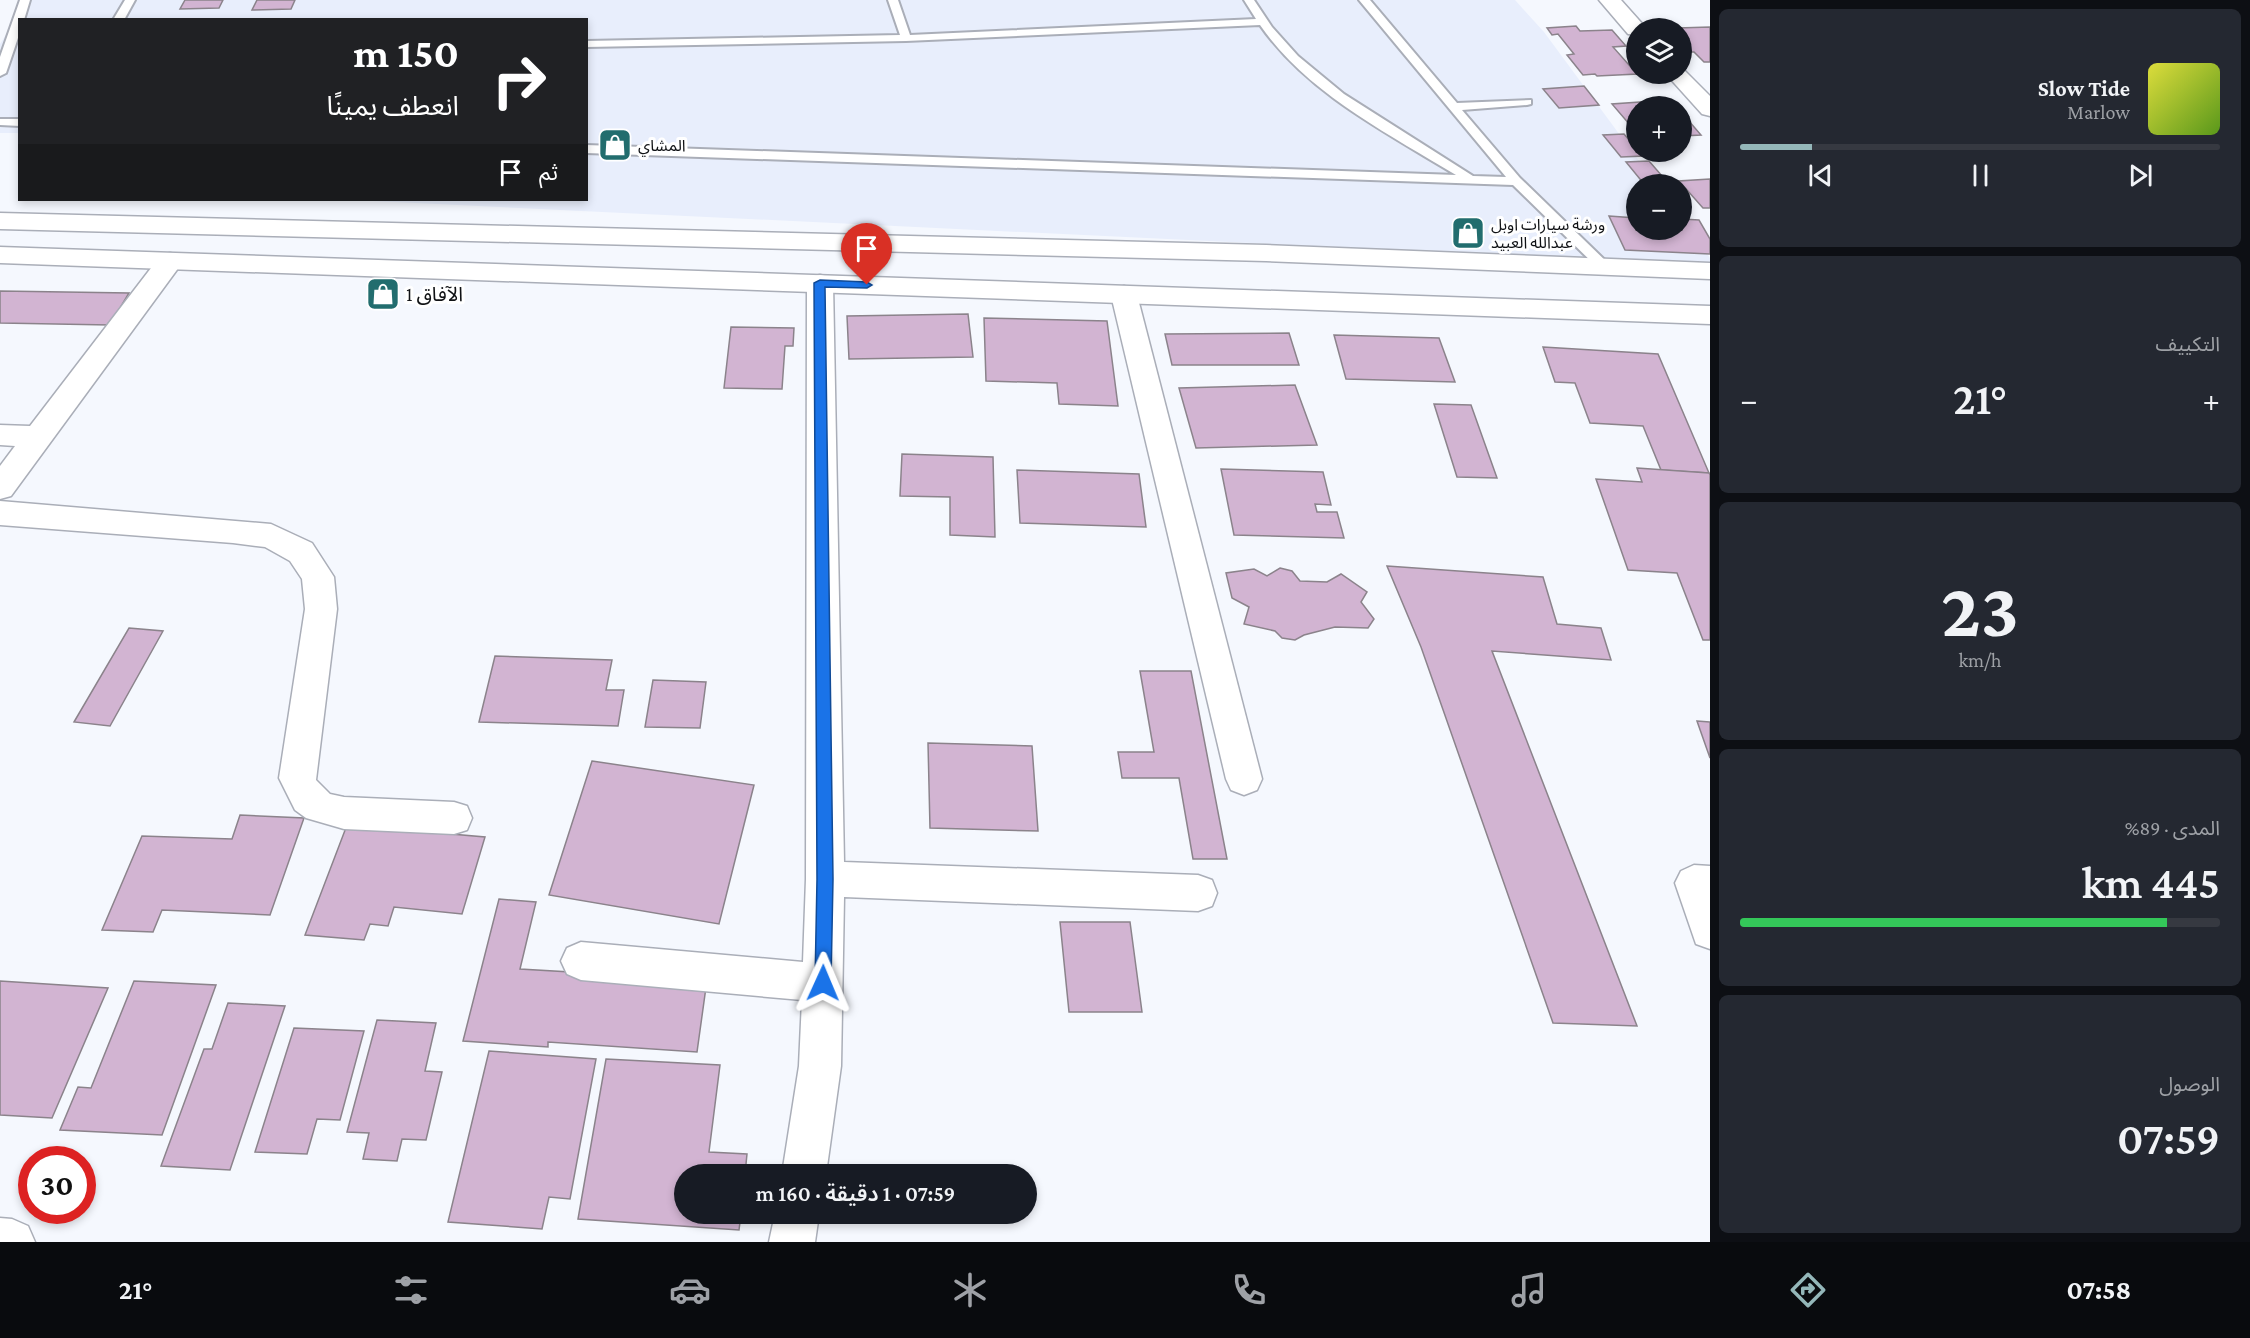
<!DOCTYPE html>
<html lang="ar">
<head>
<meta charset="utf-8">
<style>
  :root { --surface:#171b24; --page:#242831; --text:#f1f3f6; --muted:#9ea1a6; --line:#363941; --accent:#94b7b9 }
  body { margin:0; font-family:"Crimson Pro","Noto Sans Arabic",serif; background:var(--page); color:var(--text); direction:rtl; height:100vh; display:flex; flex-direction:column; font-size:22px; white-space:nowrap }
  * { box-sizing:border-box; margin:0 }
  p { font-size:20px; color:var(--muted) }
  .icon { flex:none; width:33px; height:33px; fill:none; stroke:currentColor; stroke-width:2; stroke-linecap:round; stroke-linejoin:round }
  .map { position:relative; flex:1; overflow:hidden; direction:ltr }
  .drawer { display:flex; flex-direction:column; gap:9px; padding:9px; background:#0d0f14; width:540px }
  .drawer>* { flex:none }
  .guide { position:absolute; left:18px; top:18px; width:570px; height:183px; border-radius:0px; box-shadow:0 3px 9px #0003; direction:rtl; background:#202124; color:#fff; overflow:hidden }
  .buttons { position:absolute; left:1626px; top:18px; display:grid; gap:12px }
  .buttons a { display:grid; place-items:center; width:66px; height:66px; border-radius:50%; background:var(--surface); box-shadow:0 3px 9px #0003; font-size:30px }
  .speed { position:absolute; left:18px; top:1146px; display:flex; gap:12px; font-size:30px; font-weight:700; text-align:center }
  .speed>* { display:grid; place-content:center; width:78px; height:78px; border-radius:50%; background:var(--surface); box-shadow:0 3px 9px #0003; line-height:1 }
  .speed .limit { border:9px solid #d22; background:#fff; color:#111 }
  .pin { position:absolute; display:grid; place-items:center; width:51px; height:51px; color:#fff; margin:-62px -26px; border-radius:50% 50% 50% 0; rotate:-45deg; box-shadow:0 0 6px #0007 }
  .pin .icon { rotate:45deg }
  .me { position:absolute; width:66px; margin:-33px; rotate:1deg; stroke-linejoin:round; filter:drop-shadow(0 0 4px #0008) }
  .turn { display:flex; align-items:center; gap:21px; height:126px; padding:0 30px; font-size:27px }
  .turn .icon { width:78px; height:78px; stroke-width:2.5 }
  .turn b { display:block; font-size:42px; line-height:51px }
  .then { display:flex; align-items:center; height:57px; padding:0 30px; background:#0003; gap:12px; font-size:22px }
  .big { font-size:45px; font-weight:600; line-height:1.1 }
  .drawer .card { flex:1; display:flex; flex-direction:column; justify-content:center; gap:9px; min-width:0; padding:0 21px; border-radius:9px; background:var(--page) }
  .drawer .dial { align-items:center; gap:0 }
  .dial b { font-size:78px; line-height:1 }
  .song { display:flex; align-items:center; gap:18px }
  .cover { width:72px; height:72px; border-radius:9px; background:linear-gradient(135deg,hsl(60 70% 55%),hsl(90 70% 35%)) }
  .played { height:6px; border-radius:3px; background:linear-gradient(90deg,var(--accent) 15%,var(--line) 15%) }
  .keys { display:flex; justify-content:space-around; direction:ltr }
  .heat { display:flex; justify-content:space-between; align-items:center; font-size:33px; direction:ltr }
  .charge { height:9px; border-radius:4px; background:linear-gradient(90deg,#34c759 89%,var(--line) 0) }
  .trip { position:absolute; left:674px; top:1164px; width:363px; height:60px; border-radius:30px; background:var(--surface); box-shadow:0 3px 9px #0003; font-weight:600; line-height:60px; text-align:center; direction:rtl }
  .dock { display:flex; height:96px; justify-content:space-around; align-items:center; background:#090b0e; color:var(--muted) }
  .dock .icon { width:42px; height:42px }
  .dock .on { color:var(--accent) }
  .dock b { font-size:27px; color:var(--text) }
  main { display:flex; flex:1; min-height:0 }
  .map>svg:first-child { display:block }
</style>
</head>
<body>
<main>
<section class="drawer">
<div class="card">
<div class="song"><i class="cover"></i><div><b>Slow Tide</b><p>Marlow</p></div></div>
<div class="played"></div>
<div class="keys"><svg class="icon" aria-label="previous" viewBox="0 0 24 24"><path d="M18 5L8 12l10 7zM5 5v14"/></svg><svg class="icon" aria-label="pause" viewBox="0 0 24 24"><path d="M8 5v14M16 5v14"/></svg><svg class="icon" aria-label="next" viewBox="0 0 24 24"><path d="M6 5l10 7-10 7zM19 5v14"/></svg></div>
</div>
<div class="card"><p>التكييف</p>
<div class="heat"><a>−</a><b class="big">21°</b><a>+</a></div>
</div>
<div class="card dial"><b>23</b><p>km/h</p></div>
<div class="card"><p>المدى · 89%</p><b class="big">445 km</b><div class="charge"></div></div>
<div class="card"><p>الوصول</p><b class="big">07:59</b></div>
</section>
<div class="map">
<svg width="1710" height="1242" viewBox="0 0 1710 1242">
  <rect width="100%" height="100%" fill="#f5f8fe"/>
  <polygon fill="#e8eefc" points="28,0 1515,0 1544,32 1656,184 1636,184 1636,230 1682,230 1682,219 1710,258 1710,265 352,200 586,200 586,20 20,20 19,133 0,133 0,44"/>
  <g fill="#d2b4d2" stroke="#8b838b" stroke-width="1.5">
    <polygon points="185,0 223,0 219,8 180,9"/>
    <polygon points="257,0 295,0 291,9 252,10"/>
    <polygon points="1576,26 1580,31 1612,30 1626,46 1613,47 1637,74 1597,76 1595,74 1583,75 1567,55 1574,54 1558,34 1552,35 1547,28"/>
    <polygon points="1710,27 1710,62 1704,62 1694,52 1686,52 1682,47 1682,28 1677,28"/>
    <polygon points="1584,86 1599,105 1559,108 1543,89"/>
    <polygon points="1669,100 1675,106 1636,106 1636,132 1612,104"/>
    <polygon points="1682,113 1701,135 1682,136"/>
    <polygon points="1624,134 1636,148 1636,152 1643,156 1621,157 1603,135"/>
    <polygon points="1649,161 1669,184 1644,184 1626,162"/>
    <polygon points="1710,179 1710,208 1703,208 1679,181"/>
    <polygon points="1609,216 1636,218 1636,230 1682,230 1682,219 1699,220 1710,239 1710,254 1625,250"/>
    <polygon points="0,291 129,293 110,325 0,323"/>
    <polygon points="968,314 973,357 849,359 847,316"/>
    <polygon points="984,318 1107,321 1118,406 1059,404 1057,383 986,381"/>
    <polygon points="731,327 794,328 793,346 785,346 782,389 724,388"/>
    <polygon points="1289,333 1299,365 1172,365 1165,334"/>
    <polygon points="1334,335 1439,338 1455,382 1346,379"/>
    <polygon points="1543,347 1658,354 1709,473 1661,470 1643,426 1590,423 1575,383 1555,382"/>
    <polygon points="1295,385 1317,445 1196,448 1179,388"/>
    <polygon points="1434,404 1471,405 1497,478 1457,477"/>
    <polygon points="902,454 993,457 995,537 950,535 950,497 900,496"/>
    <polygon points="1637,468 1709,473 1710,475 1710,640 1703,640 1677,573 1628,570 1596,479 1642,482"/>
    <polygon points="1221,469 1323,472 1331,505 1315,504 1317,512 1337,512 1344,538 1234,535"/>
    <polygon points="1017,470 1139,474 1146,527 1020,523"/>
    <polygon points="1387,566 1543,577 1557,624 1601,628 1611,660 1492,651 1637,1026 1553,1023 1421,647"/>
    <polygon points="1280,568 1292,571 1300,581 1327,582 1341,574 1367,592 1361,602 1374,619 1368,628 1335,627 1304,635 1295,640 1282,638 1275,631 1244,624 1249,607 1232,598 1226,573 1254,569 1267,576"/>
    <polygon points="129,628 163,631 110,726 74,722"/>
    <polygon points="495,656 612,660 606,690 624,690 618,726 479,722"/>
    <polygon points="1140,671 1191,671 1227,859 1193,859 1179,778 1122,778 1118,752 1154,752"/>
    <polygon points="653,680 706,682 700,728 645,727"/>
    <polygon points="1697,721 1710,722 1710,758"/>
    <polygon points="928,743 1032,746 1038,831 930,828"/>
    <polygon points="592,761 754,785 719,924 549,895"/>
    <polygon points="240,815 304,818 270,915 162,910 153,932 102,930 142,836 232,839"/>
    <polygon points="347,825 485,837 462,914 394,907 388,926 370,924 364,940 305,935"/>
    <polygon points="499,899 536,902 520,969 707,980 697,1052 548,1042 548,1047 463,1041"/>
    <polygon points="1060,922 1130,922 1142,1012 1069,1012"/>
    <polygon points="0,981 108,988 52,1118 0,1115"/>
    <polygon points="134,981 216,985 162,1135 60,1130 78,1087 91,1088"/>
    <polygon points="228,1003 285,1006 230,1170 161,1166 204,1049 212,1049"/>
    <polygon points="377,1020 436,1023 425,1071 442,1072 426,1140 402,1139 397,1161 363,1159 369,1133 347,1132"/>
    <polygon points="294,1028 364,1031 340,1120 317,1119 307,1154 255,1152"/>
    <polygon points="489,1051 596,1059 570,1199 549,1197 542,1229 448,1222"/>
    <polygon points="606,1059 720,1065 709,1152 747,1154 745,1174 684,1174 684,1214 741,1214 739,1230 578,1219"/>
  </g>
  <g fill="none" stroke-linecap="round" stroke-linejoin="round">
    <defs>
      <g id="lane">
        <polygon points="20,0 30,0 24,20 20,20 20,32 6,73 0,76 0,57"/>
        <polygon points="125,0 135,0 124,20 113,20"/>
        <path d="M888 0H898L910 35 1256 19 1244 0H1254L1272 27 1298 56 1344 94 1473 176 1506 177 1359 0H1370L1457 103 1531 100V104L1527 105 1462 110 1520 178 1612 267 1610 270H1600L1513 185 586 153V145L1456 175C1387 133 1307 93 1260 25L906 41 586 47V41L900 35Z"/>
        <polygon points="0,119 20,119 20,126 0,125"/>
      </g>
      <g id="street">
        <polygon points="1599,0 1621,0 1646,28 1636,28 1636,35 1628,34"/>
        <polygon points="1682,68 1710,96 1710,116 1702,114 1666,74 1682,74"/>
        <polygon points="170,253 179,255 183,261 179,267 11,496 0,499 0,466 15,446 0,445 0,425 30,426 161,255"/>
        <polygon points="820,275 829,277 833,283 844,862 1198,875 1212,880 1217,893 1212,906 1198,911 844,897 841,1066 826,1174 782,1174 799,1066 802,1000 581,980 567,974 561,961 567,948 581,942 803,962 806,879 807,283 811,277"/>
        <polygon points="1124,286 1133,289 1137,295 1262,779 1257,790 1244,795 1231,790 1226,779 1111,295 1115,289"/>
        <polygon points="0,501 271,524 312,543 334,577 337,609 316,780 330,794 344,797 454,802 467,806 472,818 467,830 454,834 344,829 306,818 295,810 279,778 305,609 302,579 290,561 265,547 233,543 0,525"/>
        <polygon points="1694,865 1710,866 1710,949 1696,944 1675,883 1681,871"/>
        <polygon points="775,1214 819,1214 815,1242 769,1242"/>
        <polygon points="0,1218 12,1219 28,1226 35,1242 0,1242"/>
      </g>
      <g id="secondary">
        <polygon points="0,213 1266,245 1710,263 1710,279 1266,261 0,229"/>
        <polygon points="0,247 1710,306 1710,324 0,263"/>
      </g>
    </defs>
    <use href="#lane" stroke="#aaaeb8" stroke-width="4"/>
    <use href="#street" stroke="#aaaeb8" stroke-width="3"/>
    <use href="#secondary" stroke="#aaaeb8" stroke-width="3"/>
    <use href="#lane" fill="#fff" fill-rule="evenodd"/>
    <use href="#street" fill="#fff" fill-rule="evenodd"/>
    <use href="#secondary" fill="#fff" fill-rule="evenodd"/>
  </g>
  <polygon fill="#1a73e8" stroke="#114b97" stroke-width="1.5" points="820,280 867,282 872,285 867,288 825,287 833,879 831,983 829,989 823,991 817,989 815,983 817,879 814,283"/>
  <defs>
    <symbol id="shop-square" viewBox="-11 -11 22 22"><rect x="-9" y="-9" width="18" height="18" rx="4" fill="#226d6e" stroke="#fff"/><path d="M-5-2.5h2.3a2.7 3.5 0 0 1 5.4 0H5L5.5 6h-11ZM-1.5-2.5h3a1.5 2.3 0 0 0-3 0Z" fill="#fff"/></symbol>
  </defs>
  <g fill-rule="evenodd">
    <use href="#shop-square" x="596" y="126" width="38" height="38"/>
    <use href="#shop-square" x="1449" y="214" width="38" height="38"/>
    <use href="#shop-square" x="364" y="275" width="38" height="38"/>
  </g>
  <g text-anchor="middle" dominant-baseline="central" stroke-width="6" stroke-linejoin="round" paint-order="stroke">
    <g font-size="16" fill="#101215" stroke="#fff" text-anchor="start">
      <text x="638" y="145">المشاي</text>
      <text x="1491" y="224">ورشة سيارات اوبل<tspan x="1491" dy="18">عبدالله العبيد</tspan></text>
    </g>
    <g font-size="20" fill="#101215" stroke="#fff" text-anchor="start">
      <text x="406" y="294">الآفاق 1</text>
    </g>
  </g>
</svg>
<div class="buttons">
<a><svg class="icon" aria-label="layers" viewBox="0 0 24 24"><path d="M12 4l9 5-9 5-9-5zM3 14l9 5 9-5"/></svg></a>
<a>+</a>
<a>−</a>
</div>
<div class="speed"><div class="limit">30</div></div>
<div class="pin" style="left:867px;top:285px;background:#d93025"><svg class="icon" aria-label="arrive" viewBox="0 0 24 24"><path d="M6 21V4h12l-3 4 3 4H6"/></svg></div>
<svg class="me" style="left:823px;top:983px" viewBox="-20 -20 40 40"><path d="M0-17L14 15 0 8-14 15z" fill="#1a73e8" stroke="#fff" stroke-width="4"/></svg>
<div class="trip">07:59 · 1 دقيقة · 160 m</div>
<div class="guide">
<div class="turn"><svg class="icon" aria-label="right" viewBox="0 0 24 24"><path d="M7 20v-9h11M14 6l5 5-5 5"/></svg><div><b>150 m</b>انعطف يمينًا</div></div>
<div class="then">ثم<svg class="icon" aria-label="arrive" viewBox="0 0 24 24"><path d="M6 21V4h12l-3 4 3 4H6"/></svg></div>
</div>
</div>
</main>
<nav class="dock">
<b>07:58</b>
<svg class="icon on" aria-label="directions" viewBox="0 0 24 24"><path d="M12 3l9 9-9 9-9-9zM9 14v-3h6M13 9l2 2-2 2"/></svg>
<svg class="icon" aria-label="music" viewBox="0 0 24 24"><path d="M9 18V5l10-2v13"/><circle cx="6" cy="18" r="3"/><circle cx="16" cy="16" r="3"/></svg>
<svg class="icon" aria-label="phone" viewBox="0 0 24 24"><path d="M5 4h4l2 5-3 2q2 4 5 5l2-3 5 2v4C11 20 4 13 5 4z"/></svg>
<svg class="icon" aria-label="climate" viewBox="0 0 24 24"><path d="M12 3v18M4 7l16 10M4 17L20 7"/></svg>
<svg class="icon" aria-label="car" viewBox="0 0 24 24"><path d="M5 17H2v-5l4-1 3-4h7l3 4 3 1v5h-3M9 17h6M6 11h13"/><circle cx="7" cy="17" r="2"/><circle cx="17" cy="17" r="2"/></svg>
<svg class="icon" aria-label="filters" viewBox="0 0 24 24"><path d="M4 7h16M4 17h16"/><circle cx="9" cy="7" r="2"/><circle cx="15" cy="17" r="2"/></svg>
<b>21°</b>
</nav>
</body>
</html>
